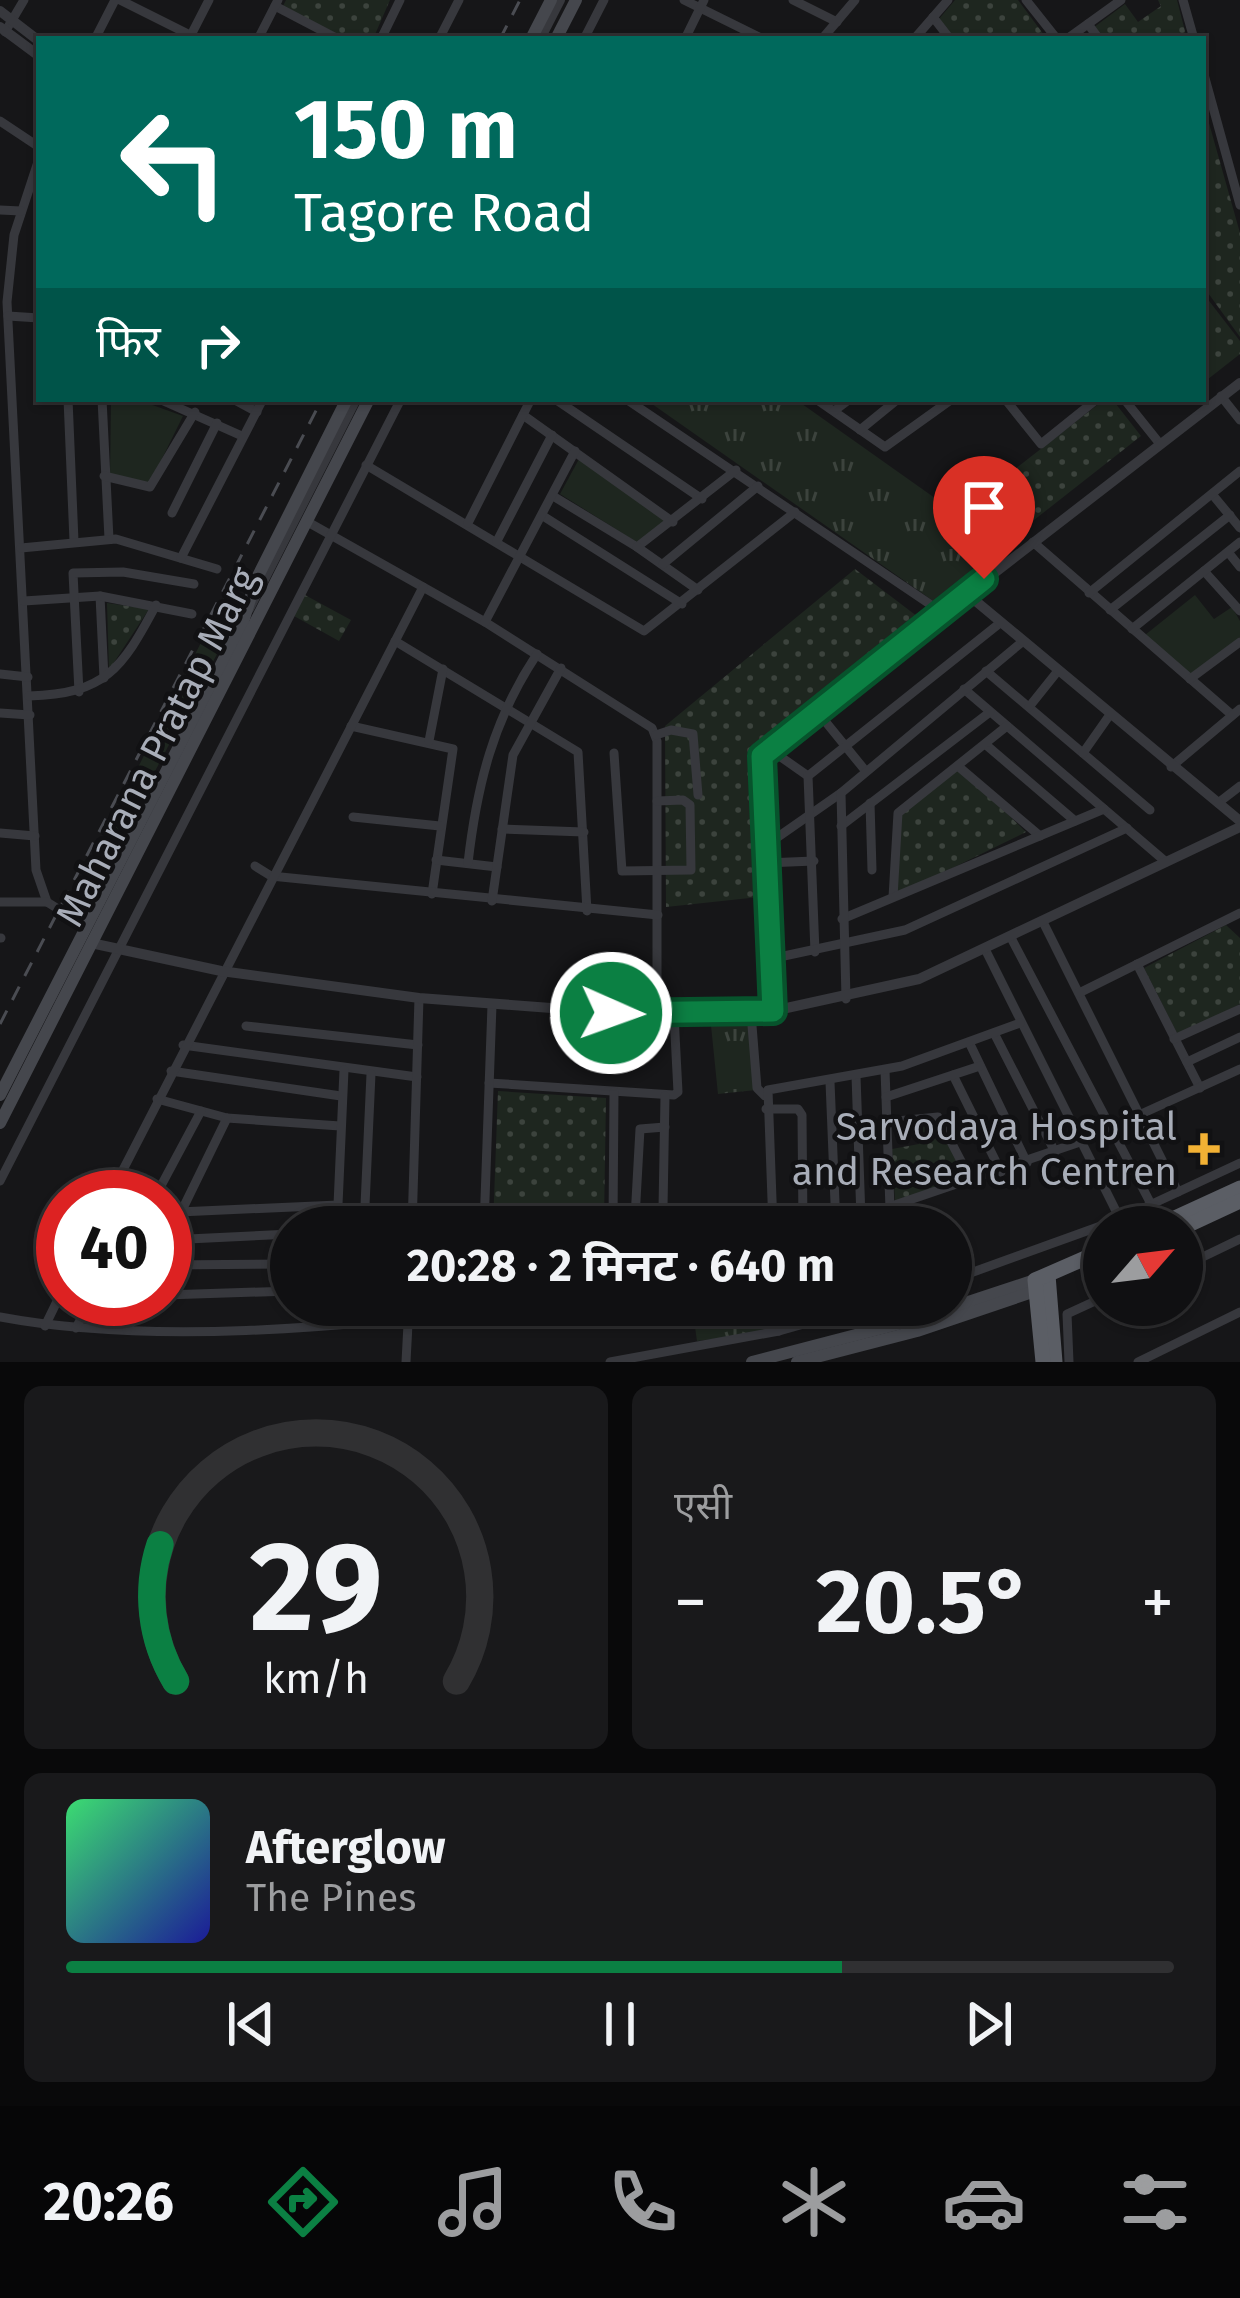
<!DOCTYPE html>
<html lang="hi">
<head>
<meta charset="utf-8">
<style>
  :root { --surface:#101012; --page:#19191b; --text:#f1f3f6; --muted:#9c9d9f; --line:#303032; --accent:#0b8043 }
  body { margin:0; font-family:"Fira Sans","Noto Sans Devanagari",sans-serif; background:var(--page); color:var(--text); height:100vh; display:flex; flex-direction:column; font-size:45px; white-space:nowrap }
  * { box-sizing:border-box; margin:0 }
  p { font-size:39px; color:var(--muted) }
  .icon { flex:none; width:66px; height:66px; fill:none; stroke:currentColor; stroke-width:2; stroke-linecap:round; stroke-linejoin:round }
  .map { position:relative; height:1362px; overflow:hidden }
  .sheet { display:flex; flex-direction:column; gap:24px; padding:24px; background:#09090a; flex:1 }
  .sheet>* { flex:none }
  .banner { position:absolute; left:36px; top:36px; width:1170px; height:366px; border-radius:0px; box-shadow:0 3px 9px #0004,0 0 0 3px var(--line); background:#00695c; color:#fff; overflow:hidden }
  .needle { width:78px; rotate:62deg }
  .tools { position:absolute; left:1083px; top:1206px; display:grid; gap:24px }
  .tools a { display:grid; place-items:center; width:120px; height:120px; border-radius:50%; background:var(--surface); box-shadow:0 3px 9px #0004,0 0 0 3px var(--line); font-size:60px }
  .speed { position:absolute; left:36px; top:1170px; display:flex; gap:24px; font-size:60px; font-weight:700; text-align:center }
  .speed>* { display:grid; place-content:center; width:156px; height:156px; border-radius:50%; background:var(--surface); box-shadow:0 3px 9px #0004,0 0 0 3px var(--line); line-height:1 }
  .speed .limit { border:18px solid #d22; background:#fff; color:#111 }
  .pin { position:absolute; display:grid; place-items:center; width:102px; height:102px; color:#fff; margin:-123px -51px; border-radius:50% 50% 50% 0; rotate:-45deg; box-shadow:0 0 12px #0007 }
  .pin .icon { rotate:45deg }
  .me { position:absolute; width:132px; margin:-66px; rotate:92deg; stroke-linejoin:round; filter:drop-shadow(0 0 9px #0008) }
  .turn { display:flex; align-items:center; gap:42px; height:252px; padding:0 60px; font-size:54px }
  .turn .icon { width:156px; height:156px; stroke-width:2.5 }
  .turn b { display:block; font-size:84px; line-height:102px }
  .then { display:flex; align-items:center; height:114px; padding:0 60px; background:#0003; gap:24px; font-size:45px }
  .big { font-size:90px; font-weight:700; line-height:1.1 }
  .sheet .tile { flex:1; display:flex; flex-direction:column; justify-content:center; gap:18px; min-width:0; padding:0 42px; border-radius:18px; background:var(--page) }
  .sheet .dial { align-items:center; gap:0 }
  .dial svg { height:312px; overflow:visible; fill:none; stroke:var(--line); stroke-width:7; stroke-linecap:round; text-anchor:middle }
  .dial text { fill:var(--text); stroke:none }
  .song { display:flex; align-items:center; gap:36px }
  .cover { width:144px; height:144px; border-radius:18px; background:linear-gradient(135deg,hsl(140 70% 55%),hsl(240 70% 35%)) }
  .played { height:12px; border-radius:6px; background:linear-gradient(90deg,var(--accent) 70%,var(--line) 70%) }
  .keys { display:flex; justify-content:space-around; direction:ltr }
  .heat { display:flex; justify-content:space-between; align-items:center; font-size:66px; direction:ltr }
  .sheet .tiles { flex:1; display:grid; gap:24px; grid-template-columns:1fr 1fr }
  .tile:last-child { grid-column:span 2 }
  .trip { position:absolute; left:270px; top:1206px; width:702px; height:120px; border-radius:60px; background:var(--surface); box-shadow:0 3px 9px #0004,0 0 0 3px var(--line); font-weight:700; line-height:120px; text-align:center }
  .dock { display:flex; height:192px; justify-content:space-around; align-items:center; background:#060607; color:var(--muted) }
  .dock .icon { width:84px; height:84px }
  .dock .on { color:var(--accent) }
  .dock b { font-size:54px; color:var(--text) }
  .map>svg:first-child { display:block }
</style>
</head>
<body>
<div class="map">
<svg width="1240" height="1362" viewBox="0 0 1240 1362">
  <defs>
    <pattern id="grass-tufts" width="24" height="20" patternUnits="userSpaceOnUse" patternTransform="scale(3)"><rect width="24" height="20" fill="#1e261f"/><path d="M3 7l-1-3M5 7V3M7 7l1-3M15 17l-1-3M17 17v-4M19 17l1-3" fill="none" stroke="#3c433d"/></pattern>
    <pattern id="park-dots" width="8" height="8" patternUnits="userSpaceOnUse" patternTransform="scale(3)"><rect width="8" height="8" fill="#1e261f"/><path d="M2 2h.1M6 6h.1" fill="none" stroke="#3c433d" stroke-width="1.8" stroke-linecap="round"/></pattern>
  </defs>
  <rect width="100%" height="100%" fill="#161618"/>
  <g fill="url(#grass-tufts)">
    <polygon points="645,399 795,399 997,542 939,605"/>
    <polygon points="749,1022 756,1090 718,1094 711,1025"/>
    <polygon points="692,1305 772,1305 776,1331 697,1341"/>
  </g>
  <g fill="url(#park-dots)">
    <polygon points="286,0 390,0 373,39 347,39 283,6"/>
    <polygon points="955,0 1018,0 1047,39 955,39 939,19"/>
    <polygon points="1158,0 1177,0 1187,39 1102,39 1093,28 1125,4 1138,22 1161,6"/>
    <polygon points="1203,102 1240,233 1240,337 1203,286"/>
    <polygon points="1206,297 1240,341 1240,354 1203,383"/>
    <polygon points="1105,399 1112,399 1141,436 1006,542 974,501"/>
    <polygon points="855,569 922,620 765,736 759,897 666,907 665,726"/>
    <polygon points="305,595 351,620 339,641 294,616"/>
    <polygon points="107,603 149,609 109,670"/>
    <polygon points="959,767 1026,832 893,897 900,806"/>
    <polygon points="1226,925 1240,938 1240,1004 1178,1035 1144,968"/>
    <polygon points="498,1091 606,1098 604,1219 493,1227"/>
    <polygon points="936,1118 968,1178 895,1201 892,1149 919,1144 915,1122"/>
  </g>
  <g fill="#1e261f">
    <polygon points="111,399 136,399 183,416 150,483 110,475"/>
    <polygon points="579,459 669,522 638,543 560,494"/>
    <polygon points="1195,595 1214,619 1232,607 1240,621 1240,637 1190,676 1145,635"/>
    <polygon points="224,597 242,607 81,911 69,904"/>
  </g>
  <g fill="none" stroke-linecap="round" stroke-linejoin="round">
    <g stroke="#37383d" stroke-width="9">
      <polyline points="120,0 198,39"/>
      <polyline points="684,0 763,39"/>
      <polyline points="793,0 837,22"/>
      <polyline points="1026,0 1057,39"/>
      <polyline points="1183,0 1194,39"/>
      <polyline points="275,6 338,39"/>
      <polyline points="933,17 950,39"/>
      <polyline points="1088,24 1099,39"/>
      <polyline points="5,32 24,0"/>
      <polyline points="191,35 209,0"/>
      <polyline points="915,38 948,0"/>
      <polyline points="95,39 115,0"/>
      <polyline points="258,39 278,0"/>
      <polyline points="381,39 400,0"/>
      <polyline points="439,39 459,0"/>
      <polyline points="584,39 604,0"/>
      <polyline points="685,39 704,0"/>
      <polyline points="822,39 855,0"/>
      <polyline points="1067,39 1121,0"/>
      <polyline points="1203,71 1240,205"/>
      <polyline points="0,121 39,147"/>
      <polyline points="39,159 14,235 7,302 36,870 47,902 84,925"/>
      <polyline points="0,210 21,211"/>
      <polyline points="8,316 39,318"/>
      <polyline points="1221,396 1240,420"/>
      <polyline points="68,399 74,541"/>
      <polyline points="102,399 109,539"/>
      <polyline points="159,399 242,436"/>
      <polyline points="233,399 257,412"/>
      <polyline points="555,399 702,499"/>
      <polyline points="626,399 943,613"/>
      <polyline points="816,399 885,447 952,399"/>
      <polyline points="1005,399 1041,444 1097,399"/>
      <polyline points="1124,399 1160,444"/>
      <polyline points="834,411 850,399"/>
      <polyline points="523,415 673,522"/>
      <polyline points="860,430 898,399"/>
      <polyline points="366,465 644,631 795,512"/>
      <polyline points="104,476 150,487 195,412"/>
      <polyline points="1212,494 1240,528"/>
      <polyline points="553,496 637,547 736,470"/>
      <polyline points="172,513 217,423"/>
      <polyline points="543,516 682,604"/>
      <polyline points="306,521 485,622 652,728 657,741 657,1016"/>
      <polyline points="468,523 531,399"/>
      <polyline points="497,541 552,435"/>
      <polyline points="1033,542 1232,715"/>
      <polyline points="637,547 698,590"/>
      <polyline points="21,548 116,539 217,569"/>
      <polyline points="1228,552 1240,567"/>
      <polyline points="181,558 263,399"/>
      <polyline points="663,564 758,486"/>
      <polyline points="1204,571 1240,611"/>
      <polyline points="1089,593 1240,471"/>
      <polyline points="100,596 104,678"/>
      <polyline points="24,601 100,596 192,614"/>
      <polyline points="1110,610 1230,515"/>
      <polyline points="485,622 575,451"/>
      <polyline points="1132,629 1240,542"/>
      <polyline points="395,641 578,752 587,911"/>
      <polyline points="986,671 1150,810"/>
      <polyline points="0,674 28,677"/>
      <polyline points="1190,679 1240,642"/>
      <polyline points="964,689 1166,862"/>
      <polyline points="79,692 73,573 123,572 194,584"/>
      <path d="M29 696C105 694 122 669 156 605"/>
      <polyline points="1029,707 1057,672"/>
      <polyline points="816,710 864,769"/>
      <polyline points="0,713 30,715"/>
      <polyline points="351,726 453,749 432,894"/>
      <polyline points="656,735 671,730 693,734 698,795"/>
      <polyline points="429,741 443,669"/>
      <polyline points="985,744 1075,821"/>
      <polyline points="768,748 808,776"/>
      <polyline points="614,753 622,871 691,870 690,805 683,800 657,801"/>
      <polyline points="1083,753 1109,716"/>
      <polyline points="959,767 1040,836"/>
      <polyline points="1171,767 1240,709"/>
      <polyline points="870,803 872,870"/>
      <polyline points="1218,803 1240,786"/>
      <polyline points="353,817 440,826"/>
      <polyline points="841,826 990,712"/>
      <polyline points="502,829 584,832"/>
      <polyline points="0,833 35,836"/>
      <polyline points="765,846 841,793"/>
      <polyline points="436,860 497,867"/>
      <path d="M468 863C477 785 493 720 537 654"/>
      <polyline points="766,863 814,861"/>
      <polyline points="255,866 271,876 658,915"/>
      <polyline points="893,897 898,813 1007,726"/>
      <polyline points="492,901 513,755 561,668"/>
      <polyline points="0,902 47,902"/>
      <polyline points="842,919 1104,809"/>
      <polyline points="1043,922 1178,1192"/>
      <polyline points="1010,936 1151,1204"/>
      <polyline points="0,938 1,938"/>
      <polyline points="985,949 1120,1219"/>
      <polyline points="815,952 808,776 1000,623"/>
      <polyline points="770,959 905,930 1127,828"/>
      <polyline points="1137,964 1200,1088"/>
      <polyline points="1079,993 1240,913"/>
      <polyline points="846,999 841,793 1022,642"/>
      <polyline points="751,1013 757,1088 765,1096"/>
      <polyline points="246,1026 418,1045"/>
      <polyline points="994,1033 1055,1152"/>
      <polyline points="1174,1039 1240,1009"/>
      <polyline points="969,1042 1027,1163"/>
      <polyline points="183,1045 417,1077"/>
      <polyline points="1187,1062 1240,1037"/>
      <polyline points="885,1070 890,1209"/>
      <polyline points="171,1071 341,1096"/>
      <polyline points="953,1075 1001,1172"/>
      <polyline points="856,1076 861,1218"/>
      <polyline points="830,1082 836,1227"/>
      <polyline points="489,1083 674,1095 678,1092 674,1015"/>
      <polyline points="886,1097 980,1066"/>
      <polyline points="157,1099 227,1118 340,1126"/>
      <polyline points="766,1109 798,1109 802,1115 803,1227"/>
      <polyline points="1139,1115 1240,1069"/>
      <polyline points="887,1122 938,1117 972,1182"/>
      <polyline points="0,1181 401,399"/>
      <polyline points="109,1197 423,587"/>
      <polyline points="155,1197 201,1111"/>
      <polyline points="179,1212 338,1205"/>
      <polyline points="412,1215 484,1216"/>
      <polyline points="635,1218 640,1129 665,1127"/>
      <polyline points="613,1223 614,1092"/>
      <polyline points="836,1225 1080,1142"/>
      <polyline points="337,1227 344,1070"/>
      <polyline points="364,1227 371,1074"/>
      <polyline points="412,1227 419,998"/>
      <polyline points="484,1227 492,1005"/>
      <polyline points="583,1227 654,1214 663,1208 665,1096"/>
      <polyline points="773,1227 768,1090 902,1066 1020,1023"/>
      <polyline points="167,1240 291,1234"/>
      <polyline points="165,1245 227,1118"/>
      <polyline points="165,1265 291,1264"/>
      <polyline points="1182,1267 1240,1239"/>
      <polyline points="951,1280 1120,1219 1240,1163"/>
      <polyline points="165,1295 291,1291"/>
      <polyline points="777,1305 779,1331"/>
      <path d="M0 1317C143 1344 349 1330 493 1305"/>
      <polyline points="45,1326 63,1289"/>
      <polyline points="76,1328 91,1299"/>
      <polyline points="127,1330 142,1299"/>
      <polyline points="406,1362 409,1305"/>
      <polyline points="610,1362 779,1331 871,1305"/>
      <polyline points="1069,1362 1067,1314 1104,1297"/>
      <polyline points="1138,1362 1240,1312"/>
    </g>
    <g stroke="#37383d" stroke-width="10">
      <polyline points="0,11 39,41"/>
      <polyline points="0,27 39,56"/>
      <polyline points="540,39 560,0"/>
      <polyline points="966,593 1240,821"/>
      <polyline points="249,609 356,399"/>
      <polyline points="91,943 221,971 419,998 657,1016 773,1011 919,979 1240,827"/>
      <polyline points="773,1011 761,763 768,748 1240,383"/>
    </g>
    <g stroke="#45474d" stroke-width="12">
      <polyline points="531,39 551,0"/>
      <polyline points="556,39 576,0"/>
      <polyline points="0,1095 243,622 256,580 347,399"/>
      <polyline points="0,1123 369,399"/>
      <polyline points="752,1362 917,1319 1035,1280"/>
      <polyline points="797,1362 917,1331 1044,1288"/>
    </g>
    <g stroke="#5b5e65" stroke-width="15">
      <polyline points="1155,1227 1240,1188"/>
      <polyline points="1182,1228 1240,1201"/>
      <polyline points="1048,1275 1055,1362"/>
      <polyline points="1043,1362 1035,1280 1104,1250"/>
    </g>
    <g stroke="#4a4c52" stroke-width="3" stroke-dasharray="15 12" stroke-linecap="butt">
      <polyline points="500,39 520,0"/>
      <polyline points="0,1024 322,399"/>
    </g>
  </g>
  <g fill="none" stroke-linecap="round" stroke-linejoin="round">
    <defs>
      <polyline id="route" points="611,1013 773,1011 762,756 984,579"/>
    </defs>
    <use href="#route" stroke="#07532c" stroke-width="30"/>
    <use href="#route" stroke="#0b8043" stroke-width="21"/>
  </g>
  <path fill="#f2b134" stroke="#111113" stroke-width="4.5" d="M1198 1131h12v12h12v12h-12v12h-12v-12h-12v-12h12z"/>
  <g text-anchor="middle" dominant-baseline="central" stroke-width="9" stroke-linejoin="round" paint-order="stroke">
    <g font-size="39" fill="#a8adb8" stroke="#111113">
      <text transform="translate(157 747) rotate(-63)">Maharana Pratap Marg</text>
    </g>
    <g font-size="39" fill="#a8adb8" stroke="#111113" text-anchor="end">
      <text x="1177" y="1127">Sarvodaya Hospital<tspan x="1177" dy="45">and Research Centren</tspan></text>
    </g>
  </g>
</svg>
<div class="tools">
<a><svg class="needle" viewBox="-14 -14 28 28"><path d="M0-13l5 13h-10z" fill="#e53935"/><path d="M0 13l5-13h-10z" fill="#9c9d9f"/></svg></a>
</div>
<div class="speed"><div class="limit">40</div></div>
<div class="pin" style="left:984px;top:579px;background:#d93025"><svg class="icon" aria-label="arrive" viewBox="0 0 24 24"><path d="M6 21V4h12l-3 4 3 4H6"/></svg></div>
<svg class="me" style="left:611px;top:1013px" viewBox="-20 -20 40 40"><circle r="17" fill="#0b8043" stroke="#fff" stroke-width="3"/><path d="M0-11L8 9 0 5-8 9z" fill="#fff"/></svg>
<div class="trip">20:28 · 2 मिनट · 640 m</div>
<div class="banner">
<div class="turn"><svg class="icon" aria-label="left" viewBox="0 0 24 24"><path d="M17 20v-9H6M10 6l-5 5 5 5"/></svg><div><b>150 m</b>Tagore Road</div></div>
<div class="then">फिर<svg class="icon" aria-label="right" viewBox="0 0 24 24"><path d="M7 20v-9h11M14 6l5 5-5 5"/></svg></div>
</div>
</div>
<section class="sheet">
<div class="tiles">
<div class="tile dial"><svg viewBox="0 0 100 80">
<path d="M14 69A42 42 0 1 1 86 69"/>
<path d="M14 69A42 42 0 0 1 10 34" stroke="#0b8043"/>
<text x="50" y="56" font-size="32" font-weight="700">29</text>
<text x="50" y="72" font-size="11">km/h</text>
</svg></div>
<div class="tile"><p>एसी</p>
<div class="heat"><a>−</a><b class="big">20.5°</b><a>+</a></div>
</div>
<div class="tile">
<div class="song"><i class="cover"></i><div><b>Afterglow</b><p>The Pines</p></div></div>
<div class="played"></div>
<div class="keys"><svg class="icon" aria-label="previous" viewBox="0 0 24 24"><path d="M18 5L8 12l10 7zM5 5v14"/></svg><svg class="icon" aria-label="pause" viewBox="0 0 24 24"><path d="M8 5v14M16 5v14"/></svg><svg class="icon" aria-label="next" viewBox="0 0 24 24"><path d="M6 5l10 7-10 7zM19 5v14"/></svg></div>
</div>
</div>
</section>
<nav class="dock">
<b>20:26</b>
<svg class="icon on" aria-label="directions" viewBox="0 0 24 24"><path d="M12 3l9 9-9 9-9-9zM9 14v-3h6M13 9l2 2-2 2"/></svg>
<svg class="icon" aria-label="music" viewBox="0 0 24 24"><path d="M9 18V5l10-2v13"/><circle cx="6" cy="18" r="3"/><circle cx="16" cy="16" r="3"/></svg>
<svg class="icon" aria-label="phone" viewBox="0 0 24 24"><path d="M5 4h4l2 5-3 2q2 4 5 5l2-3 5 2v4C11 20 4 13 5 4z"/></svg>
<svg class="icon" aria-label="climate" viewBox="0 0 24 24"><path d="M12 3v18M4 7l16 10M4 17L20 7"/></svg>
<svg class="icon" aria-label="car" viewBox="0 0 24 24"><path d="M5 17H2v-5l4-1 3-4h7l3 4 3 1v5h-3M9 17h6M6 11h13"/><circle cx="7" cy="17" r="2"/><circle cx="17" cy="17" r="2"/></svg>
<svg class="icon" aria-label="filters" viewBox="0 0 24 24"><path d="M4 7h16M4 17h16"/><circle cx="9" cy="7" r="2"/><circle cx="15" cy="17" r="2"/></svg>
</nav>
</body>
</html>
